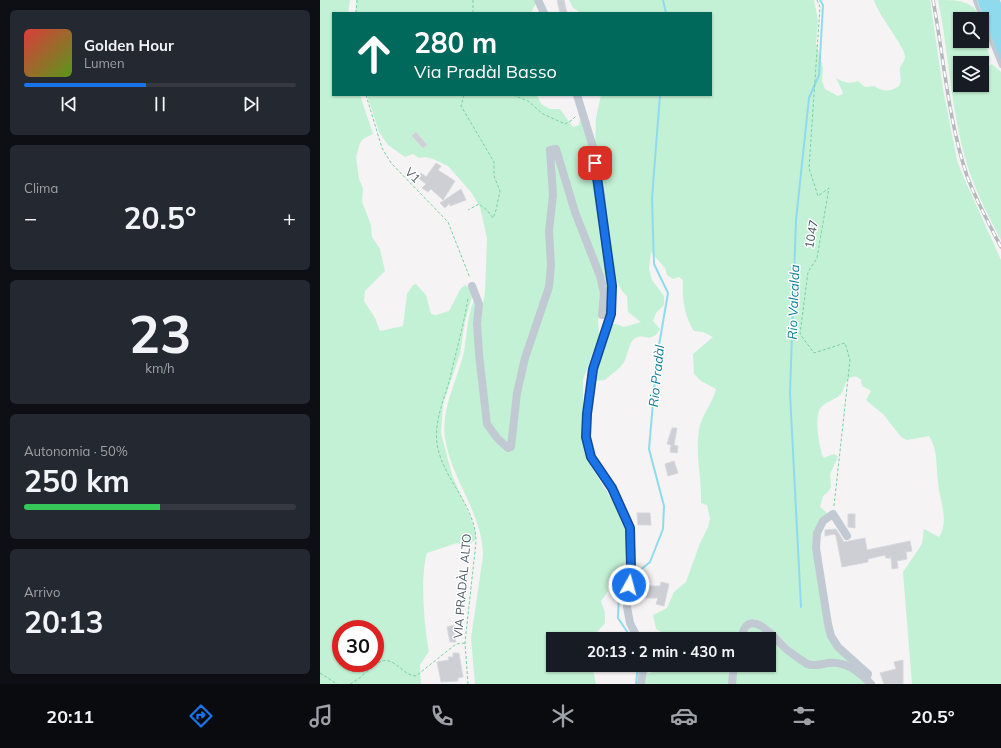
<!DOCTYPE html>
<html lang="it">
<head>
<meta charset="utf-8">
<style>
  :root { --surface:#171b24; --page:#242831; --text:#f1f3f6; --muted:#9ea1a6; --line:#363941; --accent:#1a73e8 }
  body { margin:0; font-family:Mulish,sans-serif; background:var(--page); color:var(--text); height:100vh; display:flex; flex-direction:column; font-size:15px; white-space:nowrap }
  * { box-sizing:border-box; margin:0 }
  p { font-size:13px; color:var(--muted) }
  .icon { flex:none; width:22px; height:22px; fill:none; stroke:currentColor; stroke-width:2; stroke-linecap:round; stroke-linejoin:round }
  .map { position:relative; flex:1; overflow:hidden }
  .sheet { display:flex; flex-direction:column; gap:10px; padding:10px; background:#0d0f14; width:320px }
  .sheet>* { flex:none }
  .hud { position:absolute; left:12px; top:12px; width:380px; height:84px; border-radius:0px; box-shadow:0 1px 3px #0004; background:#00695c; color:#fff; overflow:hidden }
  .buttons { position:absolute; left:633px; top:12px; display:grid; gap:8px }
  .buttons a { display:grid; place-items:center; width:36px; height:36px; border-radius:0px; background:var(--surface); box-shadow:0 1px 3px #0004; font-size:20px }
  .speed { position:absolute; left:12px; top:620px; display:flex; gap:8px; font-size:20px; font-weight:700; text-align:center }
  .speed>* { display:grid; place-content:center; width:52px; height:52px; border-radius:50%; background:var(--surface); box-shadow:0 1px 3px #0004; line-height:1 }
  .speed .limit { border:6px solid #d22; background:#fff; color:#111 }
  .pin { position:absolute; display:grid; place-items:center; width:34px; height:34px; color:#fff; margin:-17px; border-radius:8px; box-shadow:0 2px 6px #0006 }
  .me { position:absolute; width:44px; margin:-22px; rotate:7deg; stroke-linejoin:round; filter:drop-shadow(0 0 3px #0008) }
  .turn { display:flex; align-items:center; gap:14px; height:84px; padding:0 16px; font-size:18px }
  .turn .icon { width:52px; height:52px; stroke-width:2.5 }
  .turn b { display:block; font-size:28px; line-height:34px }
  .big { font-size:30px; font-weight:700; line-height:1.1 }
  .sheet .tile { flex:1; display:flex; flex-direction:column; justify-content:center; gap:6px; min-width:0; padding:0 14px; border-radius:6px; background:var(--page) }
  .sheet .dial { align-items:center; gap:0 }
  .dial b { font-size:52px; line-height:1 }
  .song { display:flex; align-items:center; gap:12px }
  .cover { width:48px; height:48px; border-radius:6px; background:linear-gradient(135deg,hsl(0 70% 55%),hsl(90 70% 35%)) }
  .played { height:4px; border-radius:2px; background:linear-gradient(90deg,var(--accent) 45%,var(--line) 45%) }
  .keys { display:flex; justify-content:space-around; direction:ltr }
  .heat { display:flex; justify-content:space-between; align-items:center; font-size:22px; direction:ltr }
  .charge { height:6px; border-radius:3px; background:linear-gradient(90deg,#34c759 50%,var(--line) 0) }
  .trip { position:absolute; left:226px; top:632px; width:230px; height:40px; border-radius:0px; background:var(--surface); box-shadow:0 1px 3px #0004; font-weight:700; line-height:40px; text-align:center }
  .menu { display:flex; height:64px; justify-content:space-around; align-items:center; background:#090b0e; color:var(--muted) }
  .menu .icon { width:28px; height:28px }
  .menu .on { color:var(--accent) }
  .menu b { font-size:18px; color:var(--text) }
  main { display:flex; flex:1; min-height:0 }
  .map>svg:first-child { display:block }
</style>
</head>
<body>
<main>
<section class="sheet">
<div class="tile">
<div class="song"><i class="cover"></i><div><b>Golden Hour</b><p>Lumen</p></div></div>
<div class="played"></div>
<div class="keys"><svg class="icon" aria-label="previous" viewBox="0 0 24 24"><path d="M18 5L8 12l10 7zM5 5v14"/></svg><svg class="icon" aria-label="pause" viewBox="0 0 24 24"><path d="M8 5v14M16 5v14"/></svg><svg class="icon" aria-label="next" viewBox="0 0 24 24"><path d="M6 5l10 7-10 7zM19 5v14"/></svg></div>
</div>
<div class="tile"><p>Clima</p>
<div class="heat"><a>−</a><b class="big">20.5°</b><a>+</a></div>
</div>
<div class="tile dial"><b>23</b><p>km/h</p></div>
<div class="tile"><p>Autonomia · 50%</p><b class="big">250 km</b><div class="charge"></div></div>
<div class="tile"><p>Arrivo</p><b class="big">20:13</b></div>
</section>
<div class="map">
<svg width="681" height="684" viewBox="0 0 681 684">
  <rect width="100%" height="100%" fill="#f5f3f3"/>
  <g fill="#c3f1d5" fill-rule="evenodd">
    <path d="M0 0H30L28 13H13V95H40L53 134 43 139 40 143 36 157 39 179 43 188 42 202 51 225 52 237 60 249 65 271 45 291 44 301 55 318 60 331 83 326 87 294 93 285 96 284 106 295 111 314 116 315 129 311 141 288 145 285 149 288 152 297 145 321 140 354 123 404 121 433 132 475 150 516 156 534 155 540 147 546 137 543 107 553C100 576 104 626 109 651L100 665 101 684H0ZM21 629H55V663H21Z"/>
    <polygon points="37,0 216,0 216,3 211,13 35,13"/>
    <path d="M249 0H494L498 20 496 43 503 68 502 81 505 89 518 96 523 94 522 90 516 78C524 83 530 84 538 81L545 87 554 86C564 92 569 92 579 86 583 79 579 75 580 68 581 64 585 61 585 57 586 48 558 15 554 0H610L623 89 637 160 643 176 681 260V684H592L583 572 602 544 604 529 619 537C630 521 619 499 618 482 616 466 618 450 609 436L587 440 581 437 564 415 546 400 551 391 542 386 541 380C538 377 535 375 530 378 524 381 525 389 521 394 515 401 502 402 499 411 495 423 499 443 502 455L504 458 514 454 518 457 510 474 511 487 508 492 503 496 500 507 508 514 501 530 499 552 510 634 533 665 494 663C470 655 459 628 435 619L425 623 418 639H343L341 632 336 629 333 615 347 608 354 592 366 582 380 543 388 527 390 519 387 505 381 503C382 476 374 453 380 425 384 412 393 402 396 389L381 381 374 374 373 354 393 337 383 332 374 331C364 316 362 297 363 280L359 277 353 279 347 275 345 268 331 252 329 269 332 280 344 296V305L336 313 333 321 340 329 336 335 329 338C308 331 311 349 304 362 300 369 291 374 285 380L274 381 288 339 291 324H296L304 327 321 322 308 312 307 296 302 291 293 274 275 147 276 118 281 95H391V13H261L253 8Z"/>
    <path d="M618 0C637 0 654 0 661 19H640V41H662V21L670 45 667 48 670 57 668 64 669 66 672 64 681 72V240C670 219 659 198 651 176 631 120 630 58 618 0ZM640 63H662V85H640Z"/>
    <path d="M47 95H217L221 104 230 109H240L253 127 259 125 260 118 262 116C277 174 284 235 288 294H286L234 147 230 193 227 281 190 441 185 443 171 425 159 323 165 293 167 238 160 207 151 192 128 166 113 159 105 157 99 158 93 154 85 157 68 145 59 132Z"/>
    <path d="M233 152 278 276 281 300 278 321 279 335 263 380V421L268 456 272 468 297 508 305 525 307 534 304 570 292 573C288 579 286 583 288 591L281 601 285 613V623L271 639H233V665H272L276 684H155L151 638 163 556C163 514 131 479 125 438 121 409 136 383 143 356 147 342 147 310 155 300L162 414 187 449 203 375 224 311 233 246Z"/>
    <polygon points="435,626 440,628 486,665 522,666 546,682 545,684 414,684 416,665 449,665 449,639 423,639 430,628"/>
    <polygon points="332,665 413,665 410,684 325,684 327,673 331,673"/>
  </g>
  <polygon fill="#90daee" points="657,0 680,0 681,3 681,62"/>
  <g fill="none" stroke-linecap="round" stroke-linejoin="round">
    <g stroke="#90daee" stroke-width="2">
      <polyline points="343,0 346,13"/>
      <polyline points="313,576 330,562 343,529 344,506 329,449 337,357 348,293 334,264 332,198 340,95"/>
      <polyline points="306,582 299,589 298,618 312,639"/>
      <polyline points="481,607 470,393 476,220 489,98 499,75 503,5 500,0"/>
      <polyline points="316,684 318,665"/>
    </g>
  </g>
  <g fill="#cdcfd5" stroke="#d7d9de">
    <polygon points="237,0 244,0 247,13 240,13"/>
    <polygon points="96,132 107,145 103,148 92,136"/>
    <polygon points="116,163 121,166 118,170 135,181 123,200 111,189 108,192 102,188 106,184 97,177 101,173 106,177"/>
    <polygon points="141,189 146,200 130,206 130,203 125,208 120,203"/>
    <polygon points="352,428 357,428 354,445 358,446 357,453 350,452 351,445 347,444"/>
    <polygon points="354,461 358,473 348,476 345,464"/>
    <polygon points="317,513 330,513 331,525 318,525"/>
    <polygon points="528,514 535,514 535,528 528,527"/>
    <polygon points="516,529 524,542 545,538 547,550 590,541 592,551 586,552 587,559 577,561 578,568 572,569 571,558 566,558 565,555 548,559 548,562 522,567 516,536 514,534 505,536 505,530"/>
    <polygon points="341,582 349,584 344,606 336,604 338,598 322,598 322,586 340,586"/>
    <polygon points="134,625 134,634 136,642 130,642 127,627"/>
    <polygon points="133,653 139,653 143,677 138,678 138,681 121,682 117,662 129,660 128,657 133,657"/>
    <polygon points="583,660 583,684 564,684 560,673 576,669 574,662"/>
  </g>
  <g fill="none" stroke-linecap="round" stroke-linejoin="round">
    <g stroke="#7ad0a6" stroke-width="1" stroke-dasharray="3 2" stroke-linecap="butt">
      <polyline points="153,0 153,13"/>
      <polyline points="497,0 500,7 489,168 498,196 509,188 497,258 488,272 480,334 494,353 525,343 530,360 514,506"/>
      <polyline points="36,13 37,0"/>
      <polyline points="46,95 62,148 71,163 128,222 150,278"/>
      <polyline points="144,95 141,106 174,162 174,176 180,191 176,210 173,218 167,210 159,204 148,210"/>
      <polyline points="193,95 208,101 223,114 245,124 252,120 256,116"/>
      <polyline points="0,673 17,684"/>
      <path d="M30 684C42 678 49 668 58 663 73 653 82 676 96 676L136 644 145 643"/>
      <path d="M148 684 145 643 156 542C156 505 123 480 117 444 114 421 124 400 130 378 136 351 144 325 148 298"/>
    </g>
    <polyline stroke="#c1cad2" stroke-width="4" points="655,1 681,66"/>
    <g stroke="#c1cad2" stroke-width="8">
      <polyline points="218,0 224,13"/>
      <polyline points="257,95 273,147 281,194 289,269 292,286 291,314 273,369 267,414 266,437 271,457 291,488 310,527 311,569 307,607 310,623 318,639"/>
      <polyline points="152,286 159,304 157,323 159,354 167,424 177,438 188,448 191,447 197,393 205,358 229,287 231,265 229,231 233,195 230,150 236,149 255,212 280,276 284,293 282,315 291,314"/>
      <polyline points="527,536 513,514 503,521 497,533 496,548 508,624 511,636 518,647 548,674 546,679"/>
      <path d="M421 639C427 605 453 635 464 647 470 653 480 659 487 664 494 667 501 664 508 663 527 661 539 672 551 684"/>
      <polyline points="321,684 324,665"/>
      <polyline points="412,684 414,665"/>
    </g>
    <defs>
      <path id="rail" d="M613 0C624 59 628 119 647 176 656 200 669 224 681 247"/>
    </defs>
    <use href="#rail" stroke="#b5b8bd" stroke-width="3.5"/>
    <use href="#rail" stroke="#fff" stroke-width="2" stroke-dasharray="6" stroke-linecap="butt"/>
  </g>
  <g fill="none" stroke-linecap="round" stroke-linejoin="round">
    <defs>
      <polyline id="route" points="275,163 292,286 291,314 273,369 267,414 266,437 271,457 292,488 310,528 311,569 309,585"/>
    </defs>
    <use href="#route" stroke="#114b97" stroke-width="10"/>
    <use href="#route" stroke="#1a73e8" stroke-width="7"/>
  </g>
  <g text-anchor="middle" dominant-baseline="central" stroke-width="3" stroke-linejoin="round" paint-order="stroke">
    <g font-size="12" fill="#4a5661" stroke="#fff">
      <text transform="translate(93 175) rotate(45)">V1</text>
      <text transform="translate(491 234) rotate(-80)">1047</text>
      <text transform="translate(142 586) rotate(-85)">VIA PRADÀL ALTO</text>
    </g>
    <g font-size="13" font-style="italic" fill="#0c7c9b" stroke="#fff">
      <text transform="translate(473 302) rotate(-88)">Rio Valcalda</text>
      <text transform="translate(336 376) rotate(-84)">Rio Pradàl</text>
    </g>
  </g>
</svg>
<div class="buttons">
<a><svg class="icon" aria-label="search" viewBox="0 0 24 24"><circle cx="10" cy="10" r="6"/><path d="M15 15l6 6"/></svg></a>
<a><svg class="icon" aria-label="layers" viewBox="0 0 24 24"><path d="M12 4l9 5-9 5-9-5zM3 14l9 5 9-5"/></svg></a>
</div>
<div class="speed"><div class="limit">30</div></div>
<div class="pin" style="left:275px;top:163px;background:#d93025"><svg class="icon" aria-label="arrive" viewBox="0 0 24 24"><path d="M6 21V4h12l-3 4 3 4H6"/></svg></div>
<svg class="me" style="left:309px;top:585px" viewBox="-20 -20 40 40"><circle r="17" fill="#1a73e8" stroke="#fff" stroke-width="3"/><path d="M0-11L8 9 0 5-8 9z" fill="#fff"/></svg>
<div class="trip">20:13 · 2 min · 430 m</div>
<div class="hud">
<div class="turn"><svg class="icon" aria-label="ahead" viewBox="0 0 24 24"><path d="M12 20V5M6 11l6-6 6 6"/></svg><div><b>280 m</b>Via Pradàl Basso</div></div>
</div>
</div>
</main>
<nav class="menu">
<b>20:11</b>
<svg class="icon on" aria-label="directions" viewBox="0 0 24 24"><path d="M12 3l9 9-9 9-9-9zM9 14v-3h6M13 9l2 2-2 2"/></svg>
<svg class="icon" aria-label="music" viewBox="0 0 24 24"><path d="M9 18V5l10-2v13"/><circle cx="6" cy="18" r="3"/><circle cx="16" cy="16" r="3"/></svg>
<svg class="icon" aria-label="phone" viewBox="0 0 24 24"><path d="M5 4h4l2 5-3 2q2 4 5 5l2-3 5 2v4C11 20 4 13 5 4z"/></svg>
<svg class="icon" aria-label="climate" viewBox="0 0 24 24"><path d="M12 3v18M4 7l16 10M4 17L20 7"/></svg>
<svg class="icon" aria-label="car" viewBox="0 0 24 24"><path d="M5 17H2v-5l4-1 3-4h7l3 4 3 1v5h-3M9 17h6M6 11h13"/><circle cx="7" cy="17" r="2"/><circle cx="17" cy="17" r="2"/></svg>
<svg class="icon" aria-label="filters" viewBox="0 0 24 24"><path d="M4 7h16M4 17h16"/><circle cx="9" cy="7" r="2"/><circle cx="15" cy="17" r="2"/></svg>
<b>20.5°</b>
</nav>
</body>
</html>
